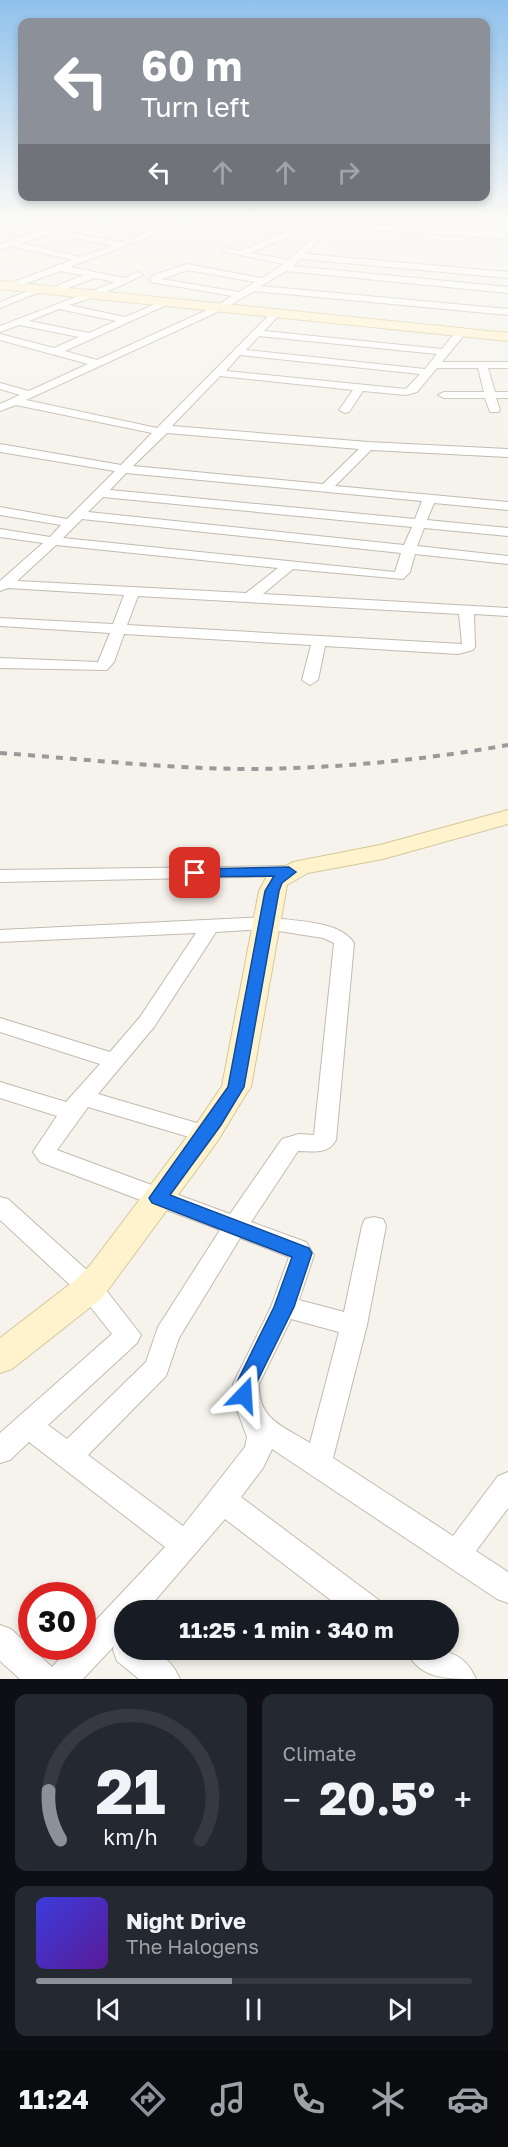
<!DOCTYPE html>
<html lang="en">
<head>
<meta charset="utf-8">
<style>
  :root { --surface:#171b24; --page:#242831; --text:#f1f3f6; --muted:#9ea1a6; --line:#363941; --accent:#8c9099 }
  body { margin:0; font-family:"Golos Text",sans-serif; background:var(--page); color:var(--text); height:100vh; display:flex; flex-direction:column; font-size:22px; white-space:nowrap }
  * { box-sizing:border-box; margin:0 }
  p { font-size:20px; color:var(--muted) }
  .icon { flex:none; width:33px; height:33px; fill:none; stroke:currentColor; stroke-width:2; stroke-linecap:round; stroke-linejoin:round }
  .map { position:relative; height:1679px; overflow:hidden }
  .details { display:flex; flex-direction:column; gap:15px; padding:15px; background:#0d0f14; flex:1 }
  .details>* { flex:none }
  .guide { position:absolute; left:18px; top:18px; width:472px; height:183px; border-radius:12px; box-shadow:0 3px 9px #0003; background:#8c9099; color:#fff; overflow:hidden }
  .speed { position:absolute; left:18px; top:1582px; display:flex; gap:12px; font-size:30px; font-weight:700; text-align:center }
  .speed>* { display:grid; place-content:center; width:78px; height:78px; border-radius:50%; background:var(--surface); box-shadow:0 3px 9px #0003; line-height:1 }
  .speed .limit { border:9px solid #d22; background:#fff; color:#111 }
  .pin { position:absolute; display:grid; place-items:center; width:51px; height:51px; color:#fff; margin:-26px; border-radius:12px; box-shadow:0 3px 9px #0006 }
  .me { position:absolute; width:66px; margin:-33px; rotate:20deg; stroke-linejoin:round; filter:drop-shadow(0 0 4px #0008) }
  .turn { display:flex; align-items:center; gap:21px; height:126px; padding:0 24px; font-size:27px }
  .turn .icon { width:78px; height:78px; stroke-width:2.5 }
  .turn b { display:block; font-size:42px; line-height:51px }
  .lanes { display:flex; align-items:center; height:57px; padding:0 24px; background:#0003; justify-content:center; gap:30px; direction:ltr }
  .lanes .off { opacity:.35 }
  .big { font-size:45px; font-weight:700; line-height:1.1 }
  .details .tile { flex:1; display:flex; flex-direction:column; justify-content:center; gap:9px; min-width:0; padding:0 21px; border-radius:12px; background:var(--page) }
  .details .dial { align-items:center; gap:0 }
  .dial svg { height:156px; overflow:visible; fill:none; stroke:var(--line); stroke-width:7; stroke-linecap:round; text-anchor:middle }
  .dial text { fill:var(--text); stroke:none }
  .song { display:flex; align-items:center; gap:18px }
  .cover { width:72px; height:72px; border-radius:9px; background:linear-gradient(135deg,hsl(240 70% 55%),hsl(270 70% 35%)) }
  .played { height:6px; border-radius:3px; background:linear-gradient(90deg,var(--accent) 45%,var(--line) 45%) }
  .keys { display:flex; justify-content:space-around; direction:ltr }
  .heat { display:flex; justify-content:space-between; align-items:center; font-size:33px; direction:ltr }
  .details .tiles { flex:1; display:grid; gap:15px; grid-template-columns:1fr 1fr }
  .tile:last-child { grid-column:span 2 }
  .trip { position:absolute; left:114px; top:1600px; width:345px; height:60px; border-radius:30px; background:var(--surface); box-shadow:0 3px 9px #0003; font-weight:700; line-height:60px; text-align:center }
  .menu { display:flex; height:96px; justify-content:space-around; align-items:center; background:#090b0e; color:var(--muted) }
  .menu .icon { width:42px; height:42px }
  .menu .on { color:var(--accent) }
  .menu b { font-size:27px; color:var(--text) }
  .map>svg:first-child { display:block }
</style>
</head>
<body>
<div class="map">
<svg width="508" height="1679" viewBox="0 0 508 1679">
  <rect width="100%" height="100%" fill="#f6f3ec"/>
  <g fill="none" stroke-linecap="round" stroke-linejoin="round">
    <defs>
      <g id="street">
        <path d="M0 220H13L53 229V233L21 243 80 257 112 246 64 235V231L120 242 147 233 124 228V224L155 230 181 220H193L70 267 124 278 138 272 143 275 98 296 69 305 125 317 165 300 173 302 65 351 97 360 218 305 232 296 151 282 149 280 154 275 187 264 262 278 284 264 222 251 226 248 240 251 290 230 293 231V235L250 253 289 260 325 226 296 220 508 233V239L333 227 306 254 508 272V278L301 259 293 266 508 287V293L286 271 261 286 508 309V315L254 291 224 309 26 400 157 428 273 311 276 310 281 313 264 331 442 349 457 330H465V334L442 362H508V368H488L495 392H508V398H496L500 410 498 412H490L485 398H444L438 395 444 392H484L478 368H437L417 392 406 395 363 391 349 412 345 413 339 410 353 390 220 376 172 426 368 442 508 449V457L371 450 335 486 508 502V510L434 503 427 520 508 528V536L424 528 417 546 508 556V564L415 554 410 572 403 579 293 569 263 594 508 608V616L474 614 475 647 473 650 458 654 325 646 318 680 310 685 302 680 311 645 124 634 114 662 107 670 0 668V658L98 662 110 633 0 626V618L113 624 124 595 8 588 0 591V581L43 543 0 537V529L50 537 61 525 0 515V507L67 519 115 471 0 452V444L121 465 152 433 16 405 0 411V404L20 395 0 389V383L29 391 88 364 0 340V334L54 348 79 337 19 325 0 332V326L115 282 94 278 58 292H52V288L83 275 60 271 14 288H8V284L72 260 11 246 0 250V244L40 231 0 222ZM188 270 255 282 239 292 161 279ZM59 309 116 321 89 333 29 321ZM259 336 437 354 425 369 246 350ZM240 355 420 374 406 389 226 371ZM167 433 359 449 323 484 133 466ZM126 473 422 501 415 519 110 490ZM103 497 412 527 404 545 88 512ZM82 519 401 553 395 572 63 538ZM56 545 278 568 246 593 17 581ZM138 596 459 614 462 644 127 625Z"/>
        <polygon points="82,220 97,220 117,226 113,229"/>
        <polygon points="39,287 47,289 0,308 0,302"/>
        <polygon points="289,866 296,868 298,872 296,876 0,882 0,870"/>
        <path d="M266 917C291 921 340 920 354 943L336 1140C328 1155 312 1151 298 1151L251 1222 306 1242 314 1255 299 1300 344 1312 362 1226 365 1219 374 1217 383 1219 386 1226 367 1325 333 1458 453 1536 498 1476 508 1472V1508L476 1551 508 1572V1603L497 1599 272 1449 263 1468 241 1497 380 1601 384 1611H345L225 1519 146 1611H124V1635L123 1637 124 1636V1650C151 1650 168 1652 180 1679H139L117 1661 113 1650 114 1646 83 1679H20L0 1661V1625L11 1629 52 1667 71 1647H82V1635L165 1547 29 1442 10 1460 0 1463V1433L112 1334 81 1295 0 1220V1197L8 1199 99 1281 141 1335 137 1343 48 1425 67 1439 146 1362 158 1327 220 1230 40 1162 33 1152 57 1116 0 1098V1082L66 1102 100 1064 0 1032V1018L110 1052 140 1017 196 933 0 942V930ZM266 929 323 938 334 943 314 1135 299 1134 282 1139 230 1214 57 1150 88 1107 206 1142 214 1140 217 1134 214 1128 98 1094 154 1027 216 932ZM240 1238 289 1257 271 1307 233 1384 234 1402 247 1437 245 1447 183 1526 88 1455 166 1376 179 1338ZM291 1319 339 1332 310 1443C283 1426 258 1420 259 1384Z"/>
        <path d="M406 1650C435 1650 462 1646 476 1679 446 1679 419 1679 406 1650Z"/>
      </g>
      <g id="secondary">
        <polygon points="0,281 508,333 508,341 0,289"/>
        <polygon points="508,810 508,824 383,859 308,873 287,885 251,1087 246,1094 217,1142 102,1298 12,1369 0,1373 0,1338 78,1278 91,1264 195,1126 222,1086 259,891 267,876 293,862 380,845"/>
      </g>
    </defs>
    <use href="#street" stroke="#c2bbae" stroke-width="2"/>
    <use href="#secondary" stroke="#d6c79b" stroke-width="2"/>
    <use href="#street" fill="#fff" fill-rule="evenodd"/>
    <use href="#secondary" fill="#fff3cd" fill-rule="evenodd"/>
    <path stroke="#9a9a9a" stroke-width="4" stroke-dasharray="7 7" stroke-linecap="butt" d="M0 753C85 759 169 769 254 769 339 768 424 760 508 745"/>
  </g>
  <linearGradient id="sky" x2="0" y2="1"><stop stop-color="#8fc1ec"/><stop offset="0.48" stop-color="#fbfaf6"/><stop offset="1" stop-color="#fbfaf6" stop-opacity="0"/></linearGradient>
  <rect width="508" height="455" fill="url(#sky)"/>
  <polygon fill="#1a73e8" stroke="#114b97" stroke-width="1.5" points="289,867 296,872 282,883 279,891 244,1087 221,1125 170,1195 309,1248 312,1253 294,1307 256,1384 252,1401 244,1404 237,1401 234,1395 236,1384 274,1307 292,1257 152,1203 149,1198 228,1087 265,891 274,876 195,877 188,873 195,869"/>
</svg>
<div class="speed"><div class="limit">30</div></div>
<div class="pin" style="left:195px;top:873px;background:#d93025"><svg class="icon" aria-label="arrive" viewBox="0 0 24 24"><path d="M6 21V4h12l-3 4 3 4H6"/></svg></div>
<svg class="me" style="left:244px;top:1395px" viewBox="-20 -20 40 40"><path d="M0-17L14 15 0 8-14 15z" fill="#1a73e8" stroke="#fff" stroke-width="4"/></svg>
<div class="trip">11:25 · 1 min · 340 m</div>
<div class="guide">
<div class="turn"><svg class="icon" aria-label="left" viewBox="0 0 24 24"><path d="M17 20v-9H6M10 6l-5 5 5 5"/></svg><div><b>60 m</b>Turn left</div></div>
<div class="lanes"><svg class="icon" aria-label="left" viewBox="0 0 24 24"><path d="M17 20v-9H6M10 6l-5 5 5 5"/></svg><svg class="icon off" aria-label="ahead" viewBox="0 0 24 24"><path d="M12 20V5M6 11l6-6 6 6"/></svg><svg class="icon off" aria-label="ahead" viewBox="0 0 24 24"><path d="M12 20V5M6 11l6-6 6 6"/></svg><svg class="icon off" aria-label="right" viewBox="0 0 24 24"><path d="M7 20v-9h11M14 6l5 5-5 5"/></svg></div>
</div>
</div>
<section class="details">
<div class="tiles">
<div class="tile dial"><svg viewBox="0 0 100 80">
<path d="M14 69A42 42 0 1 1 86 69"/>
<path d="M14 69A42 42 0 0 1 8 44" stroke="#8c9099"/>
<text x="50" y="56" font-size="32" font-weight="700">21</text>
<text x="50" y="72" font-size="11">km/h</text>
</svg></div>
<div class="tile"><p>Climate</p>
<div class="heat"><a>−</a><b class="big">20.5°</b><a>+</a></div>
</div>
<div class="tile">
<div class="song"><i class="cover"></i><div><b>Night Drive</b><p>The Halogens</p></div></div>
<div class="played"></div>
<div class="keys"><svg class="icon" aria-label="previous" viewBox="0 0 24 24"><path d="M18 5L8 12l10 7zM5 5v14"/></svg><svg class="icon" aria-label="pause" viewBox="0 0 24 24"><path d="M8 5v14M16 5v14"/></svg><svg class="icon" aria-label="next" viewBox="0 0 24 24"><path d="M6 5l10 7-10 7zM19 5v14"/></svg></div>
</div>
</div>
</section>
<nav class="menu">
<b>11:24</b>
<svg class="icon on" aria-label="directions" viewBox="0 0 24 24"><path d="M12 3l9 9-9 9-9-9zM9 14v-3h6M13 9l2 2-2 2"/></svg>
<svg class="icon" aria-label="music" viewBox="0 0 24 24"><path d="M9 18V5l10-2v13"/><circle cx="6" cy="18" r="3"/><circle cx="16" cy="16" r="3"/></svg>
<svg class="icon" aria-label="phone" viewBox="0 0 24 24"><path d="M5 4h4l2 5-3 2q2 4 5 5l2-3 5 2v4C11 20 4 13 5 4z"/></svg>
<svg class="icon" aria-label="climate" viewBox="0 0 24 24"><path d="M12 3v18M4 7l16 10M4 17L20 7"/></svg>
<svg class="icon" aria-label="car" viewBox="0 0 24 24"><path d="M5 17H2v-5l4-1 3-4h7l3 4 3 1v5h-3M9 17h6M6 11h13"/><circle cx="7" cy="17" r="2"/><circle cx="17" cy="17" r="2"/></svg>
</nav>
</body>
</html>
